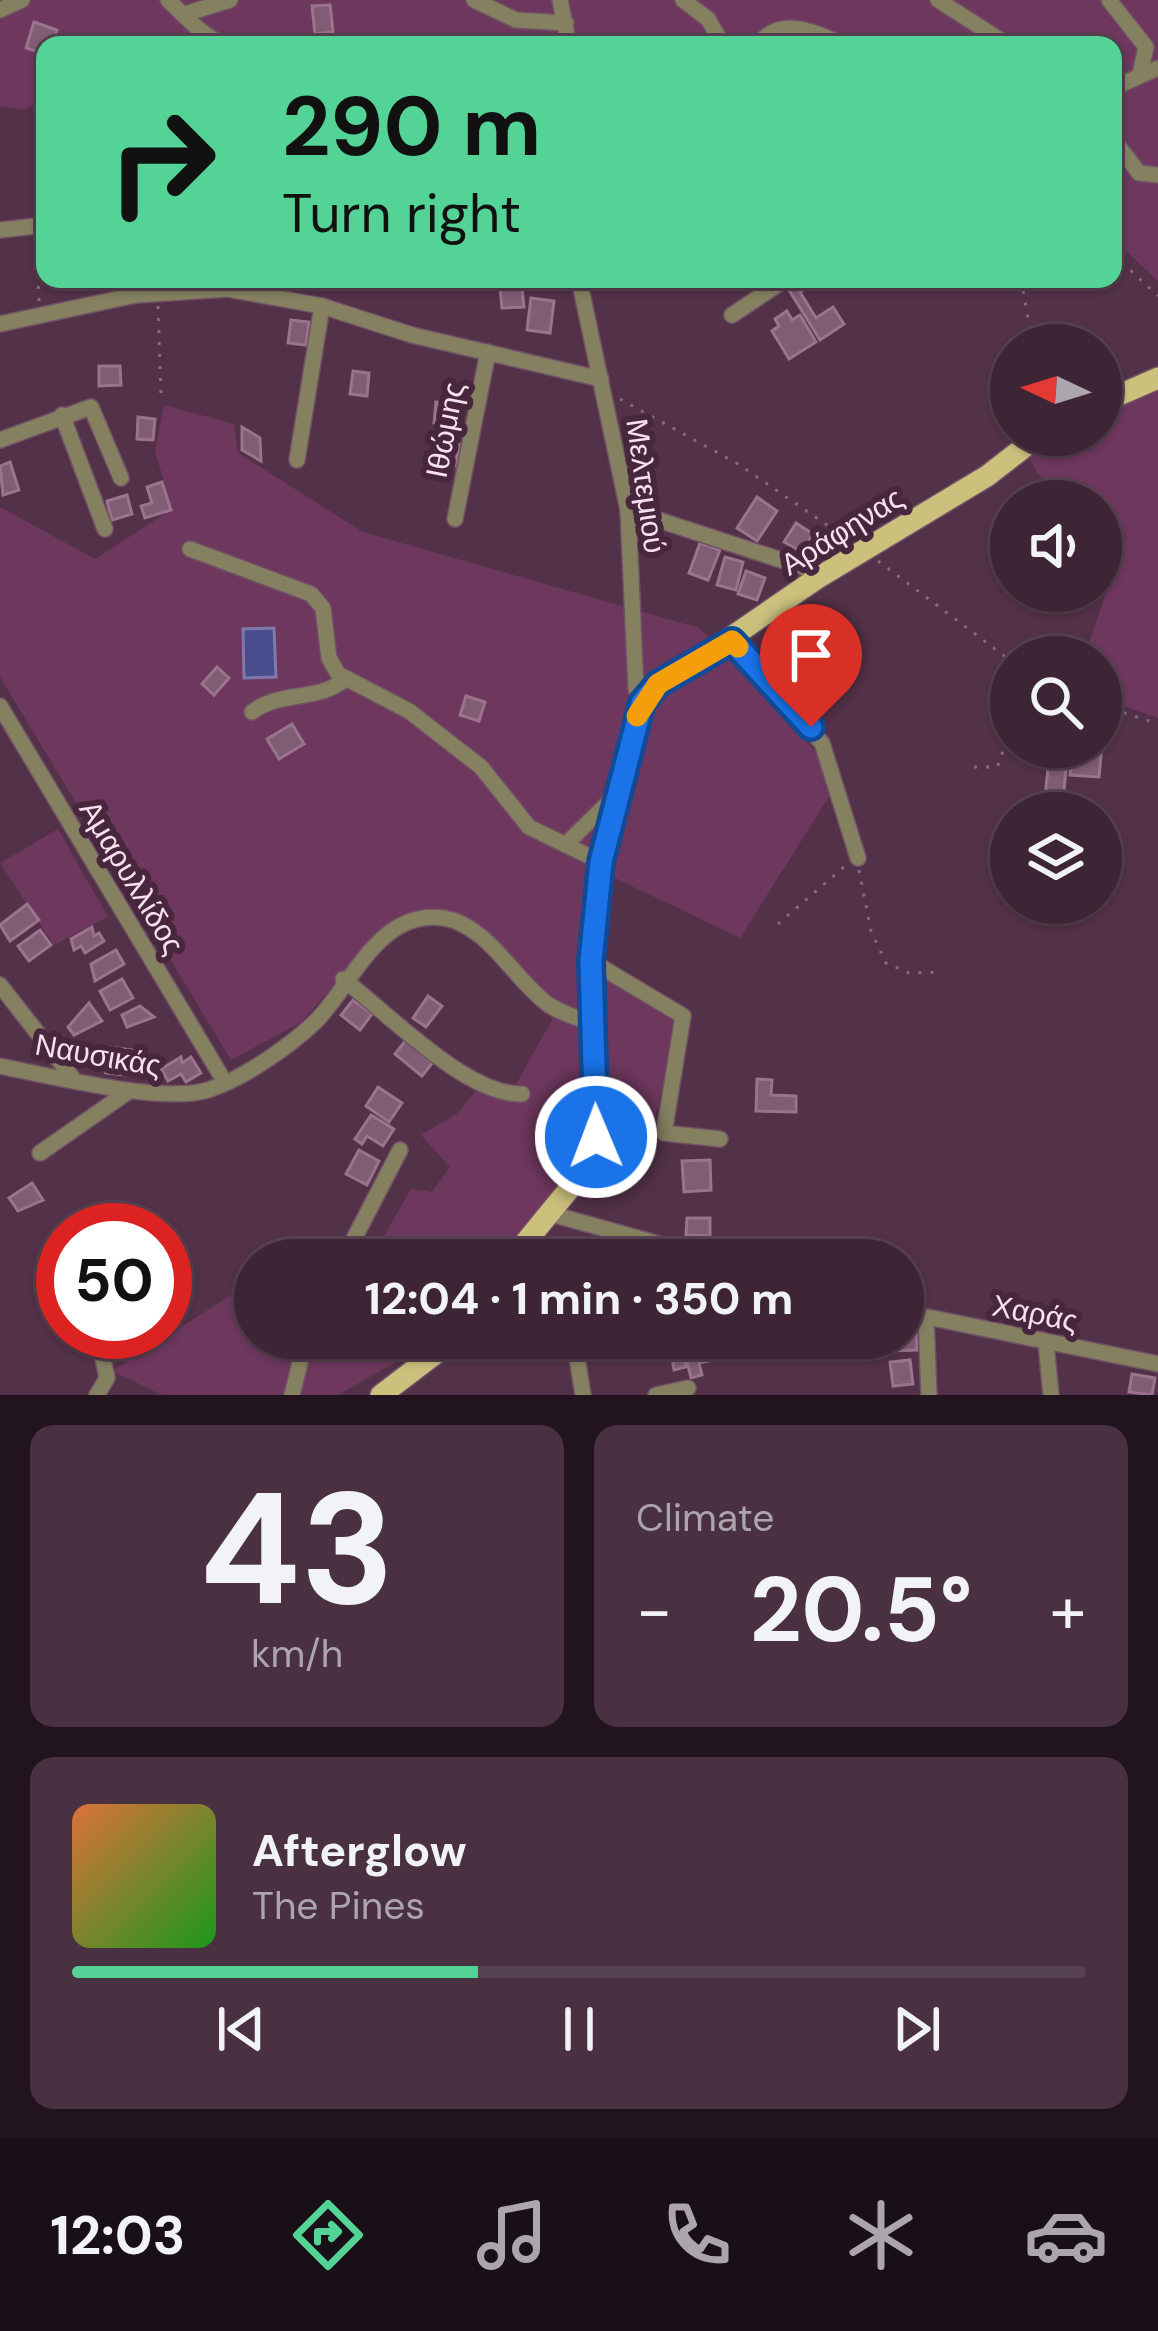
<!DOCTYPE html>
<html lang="en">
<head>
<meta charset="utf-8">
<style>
  :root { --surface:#3e2536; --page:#493142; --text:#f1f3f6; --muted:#ada5ad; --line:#574251; --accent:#54d396 }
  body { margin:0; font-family:"DM Sans",sans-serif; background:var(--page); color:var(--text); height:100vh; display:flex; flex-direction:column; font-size:45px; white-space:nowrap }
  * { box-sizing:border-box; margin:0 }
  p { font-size:39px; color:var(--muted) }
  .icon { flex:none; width:66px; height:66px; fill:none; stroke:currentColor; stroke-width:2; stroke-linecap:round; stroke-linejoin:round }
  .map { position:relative; height:1395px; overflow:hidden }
  .details { display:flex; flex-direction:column; gap:30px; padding:30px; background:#22141e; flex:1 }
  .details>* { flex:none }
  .hud { position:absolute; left:36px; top:36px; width:1086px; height:252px; border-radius:24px; box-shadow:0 3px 9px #0004,0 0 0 3px var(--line); background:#54d396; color:#111; overflow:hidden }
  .needle { width:78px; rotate:274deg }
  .buttons { position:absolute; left:990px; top:324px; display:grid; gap:24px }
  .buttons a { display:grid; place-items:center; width:132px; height:132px; border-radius:50%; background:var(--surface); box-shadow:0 3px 9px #0004,0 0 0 3px var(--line); font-size:60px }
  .speed { position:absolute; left:36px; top:1203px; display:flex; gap:24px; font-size:60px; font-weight:700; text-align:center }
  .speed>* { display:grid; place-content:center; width:156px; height:156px; border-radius:50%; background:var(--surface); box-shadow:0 3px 9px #0004,0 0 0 3px var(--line); line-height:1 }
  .speed .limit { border:18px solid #d22; background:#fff; color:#111 }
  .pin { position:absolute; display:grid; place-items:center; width:102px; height:102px; color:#fff; margin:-123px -51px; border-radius:50% 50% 50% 0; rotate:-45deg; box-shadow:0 0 12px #0007 }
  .pin .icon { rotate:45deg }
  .me { position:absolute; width:132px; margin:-66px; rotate:359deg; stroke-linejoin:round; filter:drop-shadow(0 0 9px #0008) }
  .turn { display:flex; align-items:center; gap:42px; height:252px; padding:0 48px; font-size:54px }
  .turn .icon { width:156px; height:156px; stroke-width:2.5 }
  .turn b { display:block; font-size:84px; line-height:102px }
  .big { font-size:90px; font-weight:700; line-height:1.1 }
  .details .tile { flex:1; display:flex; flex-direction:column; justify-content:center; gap:18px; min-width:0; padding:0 42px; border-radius:24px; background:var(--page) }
  .details .dial { align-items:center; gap:0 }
  .dial b { font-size:156px; line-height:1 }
  .song { display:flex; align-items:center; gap:36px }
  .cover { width:144px; height:144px; border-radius:18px; background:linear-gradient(135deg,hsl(20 70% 55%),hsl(120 70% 35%)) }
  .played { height:12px; border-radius:6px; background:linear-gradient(90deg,var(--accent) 40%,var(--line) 40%) }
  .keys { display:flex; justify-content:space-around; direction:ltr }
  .heat { display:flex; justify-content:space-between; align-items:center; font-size:66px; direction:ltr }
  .details .tiles { flex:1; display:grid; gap:30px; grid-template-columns:1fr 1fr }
  .tile:last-child { grid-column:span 2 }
  .trip { position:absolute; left:234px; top:1239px; width:690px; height:120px; border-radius:60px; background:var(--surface); box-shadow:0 3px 9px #0004,0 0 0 3px var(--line); font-weight:700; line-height:120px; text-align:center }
  .tab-bar { display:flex; height:192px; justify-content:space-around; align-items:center; background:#190f16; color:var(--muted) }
  .tab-bar .icon { width:84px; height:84px }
  .tab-bar .active { color:var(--accent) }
  .tab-bar b { font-size:54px; color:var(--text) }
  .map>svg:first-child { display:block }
</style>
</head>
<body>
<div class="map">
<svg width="1158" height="1395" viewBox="0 0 1158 1395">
  <rect width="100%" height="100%" fill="#533148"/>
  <g fill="#6e375e">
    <polygon points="0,0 1158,0 1158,281 1127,252 1113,260 1113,45 45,45 45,99 24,110 0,106"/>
    <path d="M1158 387V718L1101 698V657H1084L1126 535 1101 518V501C1074 501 1035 485 1030 455L1060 435H1101V414Z"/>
    <polygon points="164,405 234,424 238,453 363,532 699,628 775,702 839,781 740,938 594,868 591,954 680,1013 655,1118 515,1260 370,1260 411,1189 432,1192 450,1167 421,1135 458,1113 477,1089 507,1100 558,1009 456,914 380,934 300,1023 231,1060 0,677 0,507 95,559 172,509 155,451"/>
    <polygon points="58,829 108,917 54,945 0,863"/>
    <polygon points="239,1290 255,1301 255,1338 308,1338 327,1351 337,1338 438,1338 338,1395 162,1395 112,1371"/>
  </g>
  <polygon fill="#4a4d8d" stroke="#7e79aa" stroke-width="3" points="274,628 276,677 244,678 243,629"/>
  <g fill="#815c75" stroke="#9a738d" stroke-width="3">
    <polygon points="330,5 333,32 315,34 312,6"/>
    <polygon points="34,22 57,30 53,45 45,45 45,54 26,48"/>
    <polygon points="499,279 521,279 524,307 502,308"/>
    <polygon points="800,279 819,279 800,292 816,318 833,307 844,324 820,340 787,287"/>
    <polygon points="531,298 554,301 550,333 527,330"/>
    <polygon points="787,311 792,320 800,315 816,342 789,359 772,331 779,326 775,319"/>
    <polygon points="291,320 309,322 306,345 288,343"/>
    <polygon points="99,366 120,366 121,385 99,386"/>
    <polygon points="353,371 369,373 367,396 350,394"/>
    <polygon points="436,402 454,404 451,425 434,423"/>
    <polygon points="138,417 155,419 153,440 137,439"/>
    <polygon points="242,427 260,438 261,461 242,450"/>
    <polygon points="442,442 459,444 456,466 439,463"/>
    <polygon points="10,462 19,490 3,495 0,466"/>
    <polygon points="162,482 171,510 145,518 141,506 152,503 147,487"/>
    <polygon points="127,495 132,514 112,520 107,501"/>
    <polygon points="757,497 777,511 757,541 737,528"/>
    <polygon points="796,523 813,534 802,552 784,542"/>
    <polygon points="700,543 720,550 708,580 689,573"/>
    <polygon points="725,557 743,562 736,590 717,585"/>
    <polygon points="746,571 765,578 757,600 738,594"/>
    <polygon points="217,667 229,678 214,695 202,684"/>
    <polygon points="466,696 485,702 479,721 460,715"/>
    <polygon points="1101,712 1105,713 1099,777 1070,775 1072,747 1101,747"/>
    <polygon points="292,724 304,744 279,759 267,739"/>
    <polygon points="1048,768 1066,770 1063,799 1045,797"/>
    <polygon points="27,904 39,920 10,941 0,925"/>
    <polygon points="92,927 94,936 99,933 104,941 85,953 81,946 74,950 71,939"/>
    <polygon points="40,930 51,945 29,961 18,946"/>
    <polygon points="116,950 124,964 95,981 91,964"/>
    <polygon points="122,979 133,998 110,1010 100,991"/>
    <polygon points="428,996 442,1006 426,1027 413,1018"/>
    <polygon points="353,1000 372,1014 360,1030 341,1015"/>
    <polygon points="89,1003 102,1021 74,1035 68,1027"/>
    <polygon points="140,1006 154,1017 127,1027 122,1015"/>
    <polygon points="406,1040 433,1062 422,1076 395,1054"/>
    <polygon points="109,1047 147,1052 144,1077 106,1073"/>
    <polygon points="181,1057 182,1063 191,1057 201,1073 186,1082 181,1074 168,1081 161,1069"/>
    <polygon points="757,1079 772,1080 771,1095 796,1096 796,1112 756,1111"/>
    <polygon points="378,1087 402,1103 389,1122 366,1106"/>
    <polygon points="371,1115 394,1129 383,1146 367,1136 362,1144 355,1139"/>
    <polygon points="359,1150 379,1161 367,1185 346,1174"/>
    <polygon points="710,1160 711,1190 684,1192 682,1161"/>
    <polygon points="32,1183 43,1200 18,1211 9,1198"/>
    <polygon points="687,1218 710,1218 710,1236 686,1235"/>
    <polygon points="916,1331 917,1350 891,1351 890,1338"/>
    <polygon points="90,1332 106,1332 111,1345 97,1357 82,1339"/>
    <polygon points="681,1338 697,1338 698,1343 682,1346 686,1367 674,1370 671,1351 680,1349"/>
    <polygon points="705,1344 709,1361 699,1363 702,1375 691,1378 684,1349"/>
    <polygon points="910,1360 913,1384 893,1386 890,1362"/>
    <polygon points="1132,1374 1155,1378 1152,1395 1129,1392"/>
  </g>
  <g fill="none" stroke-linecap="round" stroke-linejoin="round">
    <defs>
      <g id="minor">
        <path d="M168 0C185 16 203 37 225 45"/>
        <polyline points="474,0 516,20 566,23"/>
        <polyline points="560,0 569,45"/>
        <polyline points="683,0 708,19 723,45"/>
        <polyline points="938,0 1008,45"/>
        <polyline points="1109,0 1146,47 1140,74"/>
        <polyline points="0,10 22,0"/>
        <polyline points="188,13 230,0"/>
        <path d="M758 45C780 14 816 33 844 45"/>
        <polyline points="1113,88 1158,68"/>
        <polyline points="1113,139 1139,173 1158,175"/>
        <polyline points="0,230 45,225"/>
        <polyline points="579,279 628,510 636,689 642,703"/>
        <polyline points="732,315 786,279"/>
        <polyline points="0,324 136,295 227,289 322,306 412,335 601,379"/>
        <polyline points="62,415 105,529"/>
        <polyline points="0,440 91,407 121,478"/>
        <polyline points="297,460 322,306"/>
        <polyline points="628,510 824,574"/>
        <polyline points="455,519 488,352"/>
        <polyline points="190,549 311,594 323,608 329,658 338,674 409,711 481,767 529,827 601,862"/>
        <polyline points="732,641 822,743 858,858"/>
        <polyline points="0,706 220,1074"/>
        <path d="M252 712C280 690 320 702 345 679"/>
        <polyline points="565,845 614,797"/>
        <polyline points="591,961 683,1016 664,1133 720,1139"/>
        <path d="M343 979C389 1014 466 1095 522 1094"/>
        <polyline points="0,985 72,1077"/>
        <path d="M0 1066C49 1076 164 1104 208 1090 243 1079 290 1046 316 1021 352 985 379 908 444 918 488 925 515 981 549 1005 561 1013 578 1018 591 1023"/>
        <polyline points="40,1153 129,1091"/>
        <polyline points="548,1213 716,1260"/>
        <polyline points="343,1260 400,1150"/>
        <polyline points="903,1312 1158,1364"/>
        <polyline points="926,1318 929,1395"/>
        <polyline points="574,1338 583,1395"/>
        <polyline points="1046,1343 1051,1395"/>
        <polyline points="449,1348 497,1338"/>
        <polyline points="97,1395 107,1378 103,1359"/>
        <polyline points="292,1395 306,1338"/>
        <polyline points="656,1395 688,1388"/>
      </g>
      <g id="major">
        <polyline points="1101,403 1158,378"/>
        <polyline points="511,1260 579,1177 597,1137 591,961 601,862 632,728 647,695 816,579 987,476 1040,435"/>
        <polyline points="381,1395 456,1338"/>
      </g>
    </defs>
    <use href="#minor" stroke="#715166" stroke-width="18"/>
    <use href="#major" stroke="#715166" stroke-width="24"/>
    <g stroke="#88697e" stroke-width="3" stroke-dasharray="3 9" stroke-linecap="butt">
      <polyline points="36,238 39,301"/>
      <polyline points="1113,254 1158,296"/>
      <polyline points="1021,279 1033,345"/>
      <polyline points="158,306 161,394"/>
      <polyline points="620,399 738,464 846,538"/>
      <polyline points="878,561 1011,661"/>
      <polyline points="1101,705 1158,724"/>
      <polyline points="974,767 996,767 1000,762 1011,718"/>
      <polyline points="859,870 871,931 886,963 909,973 939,972"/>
      <polyline points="778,924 845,866"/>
    </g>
    <use href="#minor" stroke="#858060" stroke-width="15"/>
    <use href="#major" stroke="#ccc07d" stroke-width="21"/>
  </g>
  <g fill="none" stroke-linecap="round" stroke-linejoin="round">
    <defs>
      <polyline id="route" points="596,1137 591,961 601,862 642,703 658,684 732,641 811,727"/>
    </defs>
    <use href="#route" stroke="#114b97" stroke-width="30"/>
    <use href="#route" stroke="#1a73e8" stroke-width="21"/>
    <polyline stroke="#f59e0b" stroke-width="21" points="637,716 658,684 732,641 738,647"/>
  </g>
  <g text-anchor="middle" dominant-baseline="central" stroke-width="12" stroke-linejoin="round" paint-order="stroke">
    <g font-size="30" fill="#f7e1ef" stroke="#48273e">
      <text transform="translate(445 430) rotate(-79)">Ιθώμης</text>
      <text transform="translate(646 486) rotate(82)">Μελτεμιού</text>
      <text transform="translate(842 531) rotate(-32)">Αράφηνας</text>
      <text transform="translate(132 877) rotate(59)">Αμαρυλλίδος</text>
      <text transform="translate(98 1055) rotate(10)">Ναυσικάς</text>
      <text transform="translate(1035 1313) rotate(11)">Χαράς</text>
    </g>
  </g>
</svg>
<div class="buttons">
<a><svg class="needle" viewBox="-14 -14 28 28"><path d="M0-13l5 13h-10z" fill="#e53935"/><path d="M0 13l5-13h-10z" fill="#ada5ad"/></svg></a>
<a><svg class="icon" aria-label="sound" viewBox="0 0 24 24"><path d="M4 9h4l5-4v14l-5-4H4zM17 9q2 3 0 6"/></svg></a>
<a><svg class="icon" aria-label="search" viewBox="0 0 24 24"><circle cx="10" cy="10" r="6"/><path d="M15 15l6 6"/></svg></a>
<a><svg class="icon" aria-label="layers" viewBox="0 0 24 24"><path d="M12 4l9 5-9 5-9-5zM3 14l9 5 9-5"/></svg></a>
</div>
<div class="speed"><div class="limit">50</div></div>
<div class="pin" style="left:811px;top:727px;background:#d93025"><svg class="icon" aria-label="arrive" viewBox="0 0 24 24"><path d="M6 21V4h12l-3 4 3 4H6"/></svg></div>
<svg class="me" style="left:596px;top:1137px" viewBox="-20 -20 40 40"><circle r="17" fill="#1a73e8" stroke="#fff" stroke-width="3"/><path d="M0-11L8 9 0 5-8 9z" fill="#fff"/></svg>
<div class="trip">12:04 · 1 min · 350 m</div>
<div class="hud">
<div class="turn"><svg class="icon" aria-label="right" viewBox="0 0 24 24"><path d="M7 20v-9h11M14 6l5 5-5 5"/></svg><div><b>290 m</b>Turn right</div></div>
</div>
</div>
<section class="details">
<div class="tiles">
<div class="tile dial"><b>43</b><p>km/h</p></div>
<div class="tile"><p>Climate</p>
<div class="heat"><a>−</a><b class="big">20.5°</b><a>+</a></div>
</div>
<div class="tile">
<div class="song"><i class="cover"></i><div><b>Afterglow</b><p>The Pines</p></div></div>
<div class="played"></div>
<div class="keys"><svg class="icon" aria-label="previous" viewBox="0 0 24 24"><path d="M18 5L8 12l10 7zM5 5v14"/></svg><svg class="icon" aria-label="pause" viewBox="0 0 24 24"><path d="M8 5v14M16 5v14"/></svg><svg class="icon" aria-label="next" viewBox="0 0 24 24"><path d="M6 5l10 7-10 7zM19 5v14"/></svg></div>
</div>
</div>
</section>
<nav class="tab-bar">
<b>12:03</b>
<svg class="icon active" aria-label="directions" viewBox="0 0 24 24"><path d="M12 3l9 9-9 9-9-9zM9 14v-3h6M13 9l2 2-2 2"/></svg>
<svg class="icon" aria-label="music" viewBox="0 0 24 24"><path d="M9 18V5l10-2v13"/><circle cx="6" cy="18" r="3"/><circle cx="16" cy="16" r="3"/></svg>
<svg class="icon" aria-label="phone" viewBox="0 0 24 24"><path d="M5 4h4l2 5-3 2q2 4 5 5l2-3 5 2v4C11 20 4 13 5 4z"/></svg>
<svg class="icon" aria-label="climate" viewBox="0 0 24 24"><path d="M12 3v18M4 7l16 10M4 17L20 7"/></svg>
<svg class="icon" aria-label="car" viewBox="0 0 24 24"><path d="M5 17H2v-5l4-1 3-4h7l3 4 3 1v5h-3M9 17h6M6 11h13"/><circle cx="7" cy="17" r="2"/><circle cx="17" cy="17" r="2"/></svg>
</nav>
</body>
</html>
